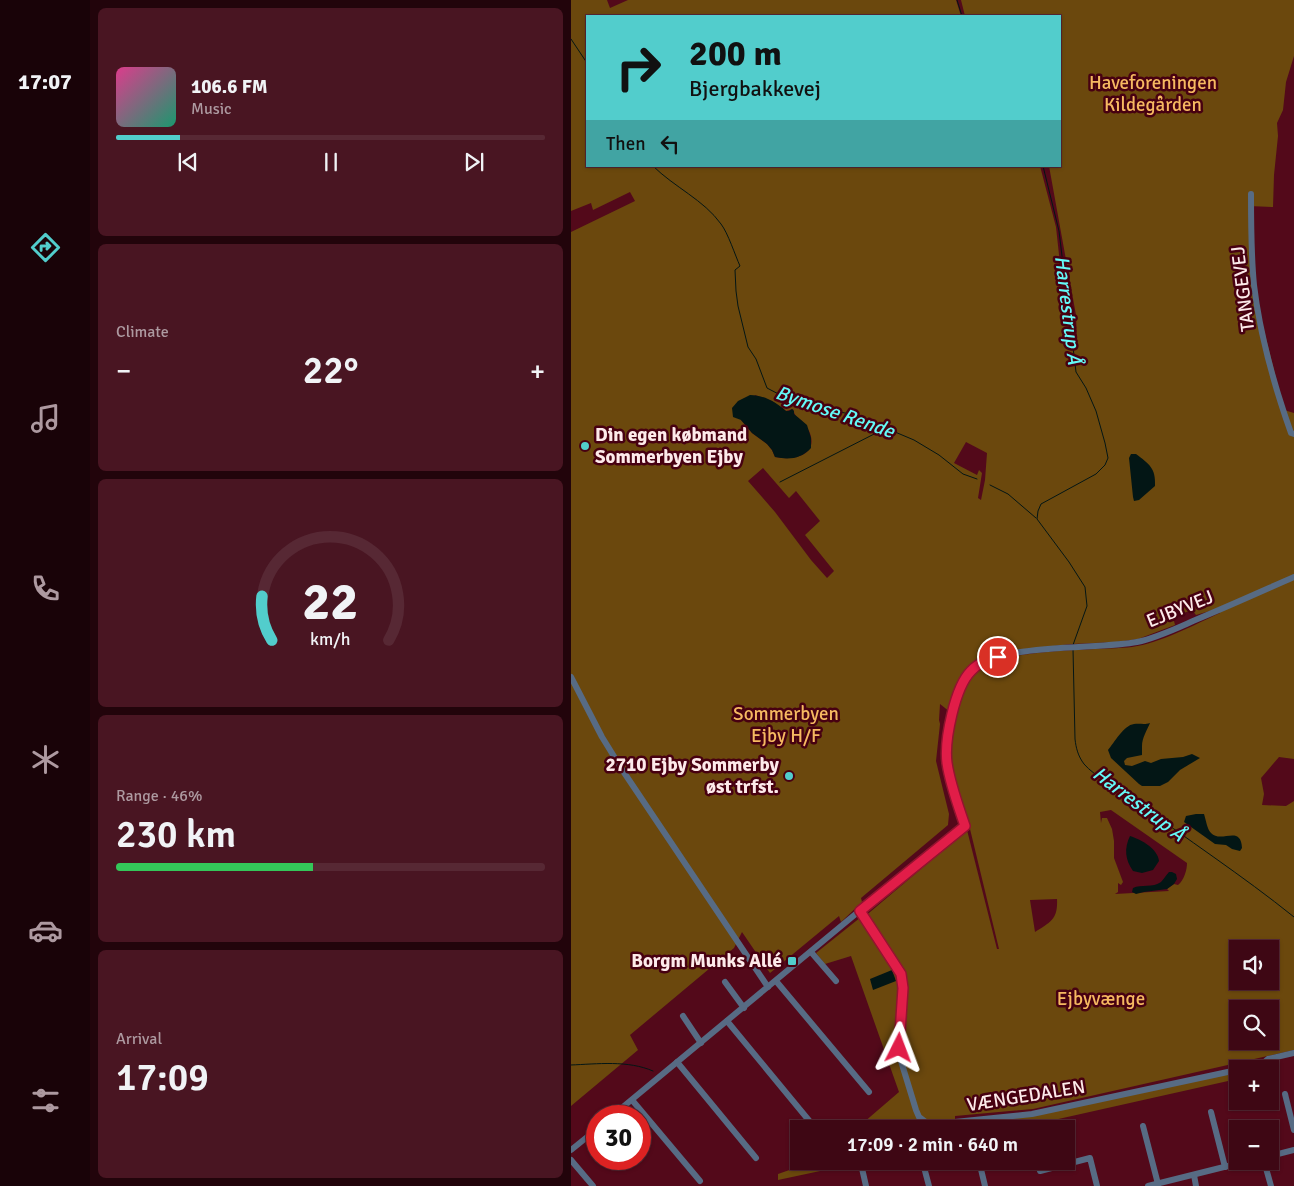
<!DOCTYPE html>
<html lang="en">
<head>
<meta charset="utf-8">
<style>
  :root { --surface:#3e0714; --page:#491522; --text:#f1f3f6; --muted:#ad99a0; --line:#572834; --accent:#52cdcc }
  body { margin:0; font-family:Signika,sans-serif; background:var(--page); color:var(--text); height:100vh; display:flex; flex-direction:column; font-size:19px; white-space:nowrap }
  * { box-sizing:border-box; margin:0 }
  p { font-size:16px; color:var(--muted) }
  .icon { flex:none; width:28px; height:28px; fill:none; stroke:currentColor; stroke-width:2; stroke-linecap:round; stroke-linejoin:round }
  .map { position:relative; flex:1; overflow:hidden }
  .panel { display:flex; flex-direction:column; gap:8px; padding:8px; background:#22040b; width:481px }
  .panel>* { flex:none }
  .hud { position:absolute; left:15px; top:15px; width:475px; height:152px; border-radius:0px; box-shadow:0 1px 4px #0004,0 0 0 1px var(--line); background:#52cdcc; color:#111; overflow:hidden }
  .buttons { position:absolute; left:658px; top:940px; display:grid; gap:10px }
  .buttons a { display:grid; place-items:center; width:50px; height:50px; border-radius:0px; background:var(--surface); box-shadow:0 1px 4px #0004,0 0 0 1px var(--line); font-size:25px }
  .speed { position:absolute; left:15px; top:1105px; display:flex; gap:10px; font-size:25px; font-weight:700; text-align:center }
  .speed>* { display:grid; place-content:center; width:65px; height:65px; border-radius:50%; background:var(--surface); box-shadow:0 1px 4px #0004,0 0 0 1px var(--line); line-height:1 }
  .speed .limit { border:8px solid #d22; background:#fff; color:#111 }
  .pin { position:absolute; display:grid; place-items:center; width:42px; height:42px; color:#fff; margin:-21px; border:2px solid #fff; border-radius:50%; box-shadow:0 1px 5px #0007 }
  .me { position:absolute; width:55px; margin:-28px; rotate:3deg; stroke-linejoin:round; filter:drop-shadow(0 0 4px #0008) }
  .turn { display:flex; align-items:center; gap:18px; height:105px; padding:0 20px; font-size:22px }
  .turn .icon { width:65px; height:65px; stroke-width:2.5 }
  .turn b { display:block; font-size:35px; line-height:42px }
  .then { display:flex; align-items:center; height:48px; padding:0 20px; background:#0003; gap:10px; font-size:19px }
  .big { font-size:38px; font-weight:600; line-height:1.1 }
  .panel .tile { flex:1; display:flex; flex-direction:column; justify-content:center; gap:8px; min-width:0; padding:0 18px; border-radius:8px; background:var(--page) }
  .panel .dial { align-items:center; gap:0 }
  .dial svg { height:130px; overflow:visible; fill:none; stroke:var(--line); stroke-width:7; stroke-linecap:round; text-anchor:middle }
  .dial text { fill:var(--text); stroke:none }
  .song { display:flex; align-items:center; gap:15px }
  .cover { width:60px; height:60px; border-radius:8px; background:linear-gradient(135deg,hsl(330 70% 55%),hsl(160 70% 35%)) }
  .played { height:5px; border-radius:2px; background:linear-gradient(90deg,var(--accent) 15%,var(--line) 15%) }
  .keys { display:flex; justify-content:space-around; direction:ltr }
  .heat { display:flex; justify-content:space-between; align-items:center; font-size:28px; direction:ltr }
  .charge { height:8px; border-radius:4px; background:linear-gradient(90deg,#34c759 46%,var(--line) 0) }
  .trip { position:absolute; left:219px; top:1120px; width:285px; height:50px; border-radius:0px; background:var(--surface); box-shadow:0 1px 4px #0004,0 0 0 1px var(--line); font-weight:600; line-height:50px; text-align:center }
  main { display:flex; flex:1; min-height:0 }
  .dock { display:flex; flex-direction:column; width:90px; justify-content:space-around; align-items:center; background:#190308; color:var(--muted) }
  .dock .icon { width:35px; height:35px }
  .dock .on { color:var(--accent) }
  .dock b { font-size:22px; color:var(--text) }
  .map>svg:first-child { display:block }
</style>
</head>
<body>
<main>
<nav class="dock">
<b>17:07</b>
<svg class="icon on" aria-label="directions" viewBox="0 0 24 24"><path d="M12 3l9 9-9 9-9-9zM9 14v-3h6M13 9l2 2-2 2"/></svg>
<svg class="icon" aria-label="music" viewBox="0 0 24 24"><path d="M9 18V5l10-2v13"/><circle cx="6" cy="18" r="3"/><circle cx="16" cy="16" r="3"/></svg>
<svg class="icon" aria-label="phone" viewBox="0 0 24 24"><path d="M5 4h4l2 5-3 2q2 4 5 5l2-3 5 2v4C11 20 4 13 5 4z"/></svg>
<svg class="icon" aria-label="climate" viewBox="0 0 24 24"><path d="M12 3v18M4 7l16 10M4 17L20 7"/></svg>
<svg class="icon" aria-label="car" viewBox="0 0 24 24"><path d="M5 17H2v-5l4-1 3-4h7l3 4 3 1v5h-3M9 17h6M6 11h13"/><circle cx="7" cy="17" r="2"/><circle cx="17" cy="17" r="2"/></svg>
<svg class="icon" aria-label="filters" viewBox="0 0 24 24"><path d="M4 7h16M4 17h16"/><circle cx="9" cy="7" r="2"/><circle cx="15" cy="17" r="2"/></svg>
</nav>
<section class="panel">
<div class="tile">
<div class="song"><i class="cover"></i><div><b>106.6 FM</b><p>Music</p></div></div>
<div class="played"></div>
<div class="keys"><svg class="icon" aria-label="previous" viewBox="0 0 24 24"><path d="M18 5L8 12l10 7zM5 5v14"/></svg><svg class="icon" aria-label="pause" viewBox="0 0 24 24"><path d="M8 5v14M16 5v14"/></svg><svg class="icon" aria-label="next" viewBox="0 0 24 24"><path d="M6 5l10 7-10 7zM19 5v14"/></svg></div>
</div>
<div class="tile"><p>Climate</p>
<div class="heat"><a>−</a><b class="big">22°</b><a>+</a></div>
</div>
<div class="tile dial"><svg viewBox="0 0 100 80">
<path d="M14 69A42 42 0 1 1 86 69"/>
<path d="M14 69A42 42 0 0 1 8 42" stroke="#52cdcc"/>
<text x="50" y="56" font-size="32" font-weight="700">22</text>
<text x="50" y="72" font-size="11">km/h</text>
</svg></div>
<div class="tile"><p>Range · 46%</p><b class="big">230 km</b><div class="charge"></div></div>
<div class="tile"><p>Arrival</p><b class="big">17:09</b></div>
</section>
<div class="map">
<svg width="723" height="1186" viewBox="0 0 723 1186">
  <rect width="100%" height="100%" fill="#53091a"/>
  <g fill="#6b480d" fill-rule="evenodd">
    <path d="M0 0H36L39 8 57 0H385L390 16H16V166H469L485 227 490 273 500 340 506 341 505 315 478 166H489V16H394L390 0H723V56L715 82 712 110 706 123 707 136 703 175 702 207 678 206 682 286 713 410 723 413V759L708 757 690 778 693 794 691 805 715 806 723 801V1050L462 1109 384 1116V1119L427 1120 666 1072V1079L443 1129H285L328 1092 280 956 254 964 245 953 290 917 292 918 396 830 426 949H428L399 829C389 806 378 770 380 745 380 737 382 729 383 722 385 711 393 684 399 676 421 647 525 651 561 647 589 643 623 625 649 613V608L625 615 621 610 602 617 604 625 567 639 546 642 500 644 439 651 416 656 404 663 397 669 391 678 379 712 369 704 368 720 369 724 365 761 378 814 377 825 290 898 291 902 270 922 268 916 199 973 171 932 163 948 59 1035 67 1050 0 1106V232L64 201 59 192 22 210 20 203 0 211ZM184 395 201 401 215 411 222 409C223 411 223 414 225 416 226 417 230 420 231 421 233 424 236 428 238 431 249 455 222 461 204 457L201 450 196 444 181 433 170 420ZM395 442 416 453 414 480 410 500 407 498 411 473 408 470 406 475 383 463ZM192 468 218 498 225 491 249 521 234 535 263 571 256 578 240 560 204 512 177 481ZM540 810 616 863C616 870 613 880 607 885L603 884 596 889 598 891 544 894 547 892V883L550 885 552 882 543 858V841L541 829 536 818H531L530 823 529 812ZM486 899C487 919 480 922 464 932L459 900ZM666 949H699V981H666ZM666 1009H699V1041H666Z"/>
    <polygon points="244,1161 296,1161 207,1180 207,1174"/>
  </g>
  <g fill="#031615">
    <path d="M179 395C192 395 205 402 215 411H218L221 409 223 411V414L236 425 240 438V448C230 459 218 460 204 457L201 450 196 444 181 433 170 420 162 417 161 408 167 401Z"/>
    <path d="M560 454H565C578 464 585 468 584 486L568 500 563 501 562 497 558 458Z"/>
    <path d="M579 723C576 730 571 738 571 746 571 749 571 752 571 755L556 758 553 761 554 765 561 766 574 761 580 763 590 759 612 757 621 754 629 758 609 770 597 782 589 786H571L568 784 540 758 537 750C543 743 553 725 563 724 569 723 573 725 579 723Z"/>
    <path d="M625 814H633C635 820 636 829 640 833 650 844 670 824 671 848L669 851 661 849 655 845 644 844 613 822 615 816Z"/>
    <path d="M559 836C571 840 586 848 588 861L582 870 571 873 562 871C554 860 553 848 559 836Z"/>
    <path d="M598 872H601L605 874 606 879 603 884 596 889 573 892 565 894 561 892 562 888C570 884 582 888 590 882 593 879 595 875 598 872Z"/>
    <polygon points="321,970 325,981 302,990 299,979"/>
  </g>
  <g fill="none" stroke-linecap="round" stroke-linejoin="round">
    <g stroke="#031615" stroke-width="1">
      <polyline points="386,0 391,16"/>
      <polyline points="0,39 16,63"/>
      <path d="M82 166C103 187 133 200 150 224 157 233 164 255 169 266L164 270 165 291 167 306 177 347 185 359 196 388 217 399 286 416 343 440 368 455 392 474 406 479"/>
      <polyline points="472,166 488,231 505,372 515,388 525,411 534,443 537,458 534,465 525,474 470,504 467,511 466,519 498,562 514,587 516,606 502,645"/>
      <polyline points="209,482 311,430 312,428"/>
      <polyline points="419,485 437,494 465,518"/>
      <path d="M502 649 504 739C505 748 507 756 513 764 523 776 548 789 562 799 615 839 671 875 723 917"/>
      <path d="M0 1065C26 1064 57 1060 82 1071"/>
    </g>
    <g stroke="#576b84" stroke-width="6">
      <path d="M680 194C680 224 680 255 683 285 689 336 703 385 720 433L723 434"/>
      <polyline points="0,677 31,737 52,771 197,987"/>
      <polyline points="289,911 317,953 329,973 331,980 332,988 328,1048 330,1061 345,1110 348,1117 356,1123 364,1124 461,1114 666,1070"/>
      <polyline points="240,952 265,981"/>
      <polyline points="205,981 298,1092"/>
      <polyline points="154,982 173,1008"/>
      <polyline points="112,1016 130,1043"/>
      <polyline points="156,1021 245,1129"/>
      <polyline points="106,1062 185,1158"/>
      <polyline points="672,1069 691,1064 697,1059 723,1053"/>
      <polyline points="714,1094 723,1130"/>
      <polyline points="61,1100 129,1181"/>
      <polyline points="640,1112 654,1167"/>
      <path d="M41 1116 351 859 394 826C387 805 377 782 376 760 375 742 378 722 384 704 388 694 391 682 398 673 422 642 527 650 566 642 585 638 604 629 622 621 656 607 689 592 723 577"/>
      <polyline points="572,1126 587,1184"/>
      <polyline points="0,1150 26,1129"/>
      <polyline points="699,1156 723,1150"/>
      <polyline points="0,1160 22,1186"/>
      <polyline points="408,1161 414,1186"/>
      <polyline points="693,1161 700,1186"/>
      <polyline points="290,1164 295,1186"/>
      <polyline points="354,1171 358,1186"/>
      <polyline points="469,1171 519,1158 526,1186"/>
      <polyline points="623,1175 625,1186"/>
      <polyline points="577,1186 677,1161"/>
    </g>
  </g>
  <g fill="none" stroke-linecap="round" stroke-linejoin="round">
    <defs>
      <path id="route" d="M328 1048 332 988 330 974 289 911 394 826C387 805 379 784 376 763 373 740 384 687 400 671 407 663 417 660 427 657"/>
    </defs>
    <use href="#route" stroke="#92132f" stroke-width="12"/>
    <use href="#route" stroke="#e11d48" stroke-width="9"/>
  </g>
  <g fill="#52cdcc" stroke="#470011" stroke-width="2">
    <circle cx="14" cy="446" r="5"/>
    <circle cx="218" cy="776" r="5"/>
    <rect x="216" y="956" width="10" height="10" rx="2.5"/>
  </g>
  <g text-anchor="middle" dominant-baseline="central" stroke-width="5" stroke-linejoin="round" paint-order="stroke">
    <g font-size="19" fill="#f6b961" stroke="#470011">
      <text x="582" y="83">Haveforeningen<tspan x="582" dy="22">Kildegården</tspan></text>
      <text x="215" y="714">Sommerbyen<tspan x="215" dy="22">Ejby H/F</tspan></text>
      <text x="530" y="999">Ejbyvænge</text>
    </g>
    <g font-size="19" fill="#fdeaea" stroke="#470011">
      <text transform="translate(672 289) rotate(-97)">TANGEVEJ</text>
      <text transform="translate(609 609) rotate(-22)">EJBYVEJ</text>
      <text transform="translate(455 1096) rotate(-9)">VÆNGEDALEN</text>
    </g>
    <g font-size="19" font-weight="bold" fill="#fdeaea" stroke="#470011" text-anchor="end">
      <text x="24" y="435" text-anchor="start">Din egen købmand<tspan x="24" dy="22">Sommerbyen Ejby</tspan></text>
      <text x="208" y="765">2710 Ejby Sommerby<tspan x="208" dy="22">øst trfst.</tspan></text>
      <text x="211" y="961">Borgm Munks Allé</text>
    </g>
    <g font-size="20" font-style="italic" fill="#64f9f8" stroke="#470011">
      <text transform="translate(497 310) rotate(83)">Harrestrup Å</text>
      <text transform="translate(264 412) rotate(19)">Bymose Rende</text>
      <text transform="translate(568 804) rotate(37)">Harrestrup Å</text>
    </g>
  </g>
</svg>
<div class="buttons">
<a><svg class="icon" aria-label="sound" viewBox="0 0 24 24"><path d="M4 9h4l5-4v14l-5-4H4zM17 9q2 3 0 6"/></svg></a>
<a><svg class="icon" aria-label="search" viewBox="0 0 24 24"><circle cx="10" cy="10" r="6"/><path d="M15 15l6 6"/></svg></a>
<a>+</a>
<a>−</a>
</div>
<div class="speed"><div class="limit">30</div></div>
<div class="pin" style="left:427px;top:657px;background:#d93025"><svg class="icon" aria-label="arrive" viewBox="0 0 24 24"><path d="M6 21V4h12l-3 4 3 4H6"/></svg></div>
<svg class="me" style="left:328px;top:1048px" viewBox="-20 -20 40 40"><path d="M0-17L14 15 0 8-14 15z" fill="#e11d48" stroke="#fff" stroke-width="4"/></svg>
<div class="trip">17:09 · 2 min · 640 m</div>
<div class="hud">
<div class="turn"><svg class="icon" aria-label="right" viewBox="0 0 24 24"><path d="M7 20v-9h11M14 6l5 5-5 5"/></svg><div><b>200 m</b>Bjergbakkevej</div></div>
<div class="then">Then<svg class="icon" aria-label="left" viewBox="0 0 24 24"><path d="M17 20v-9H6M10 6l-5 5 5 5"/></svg></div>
</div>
</div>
</main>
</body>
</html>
